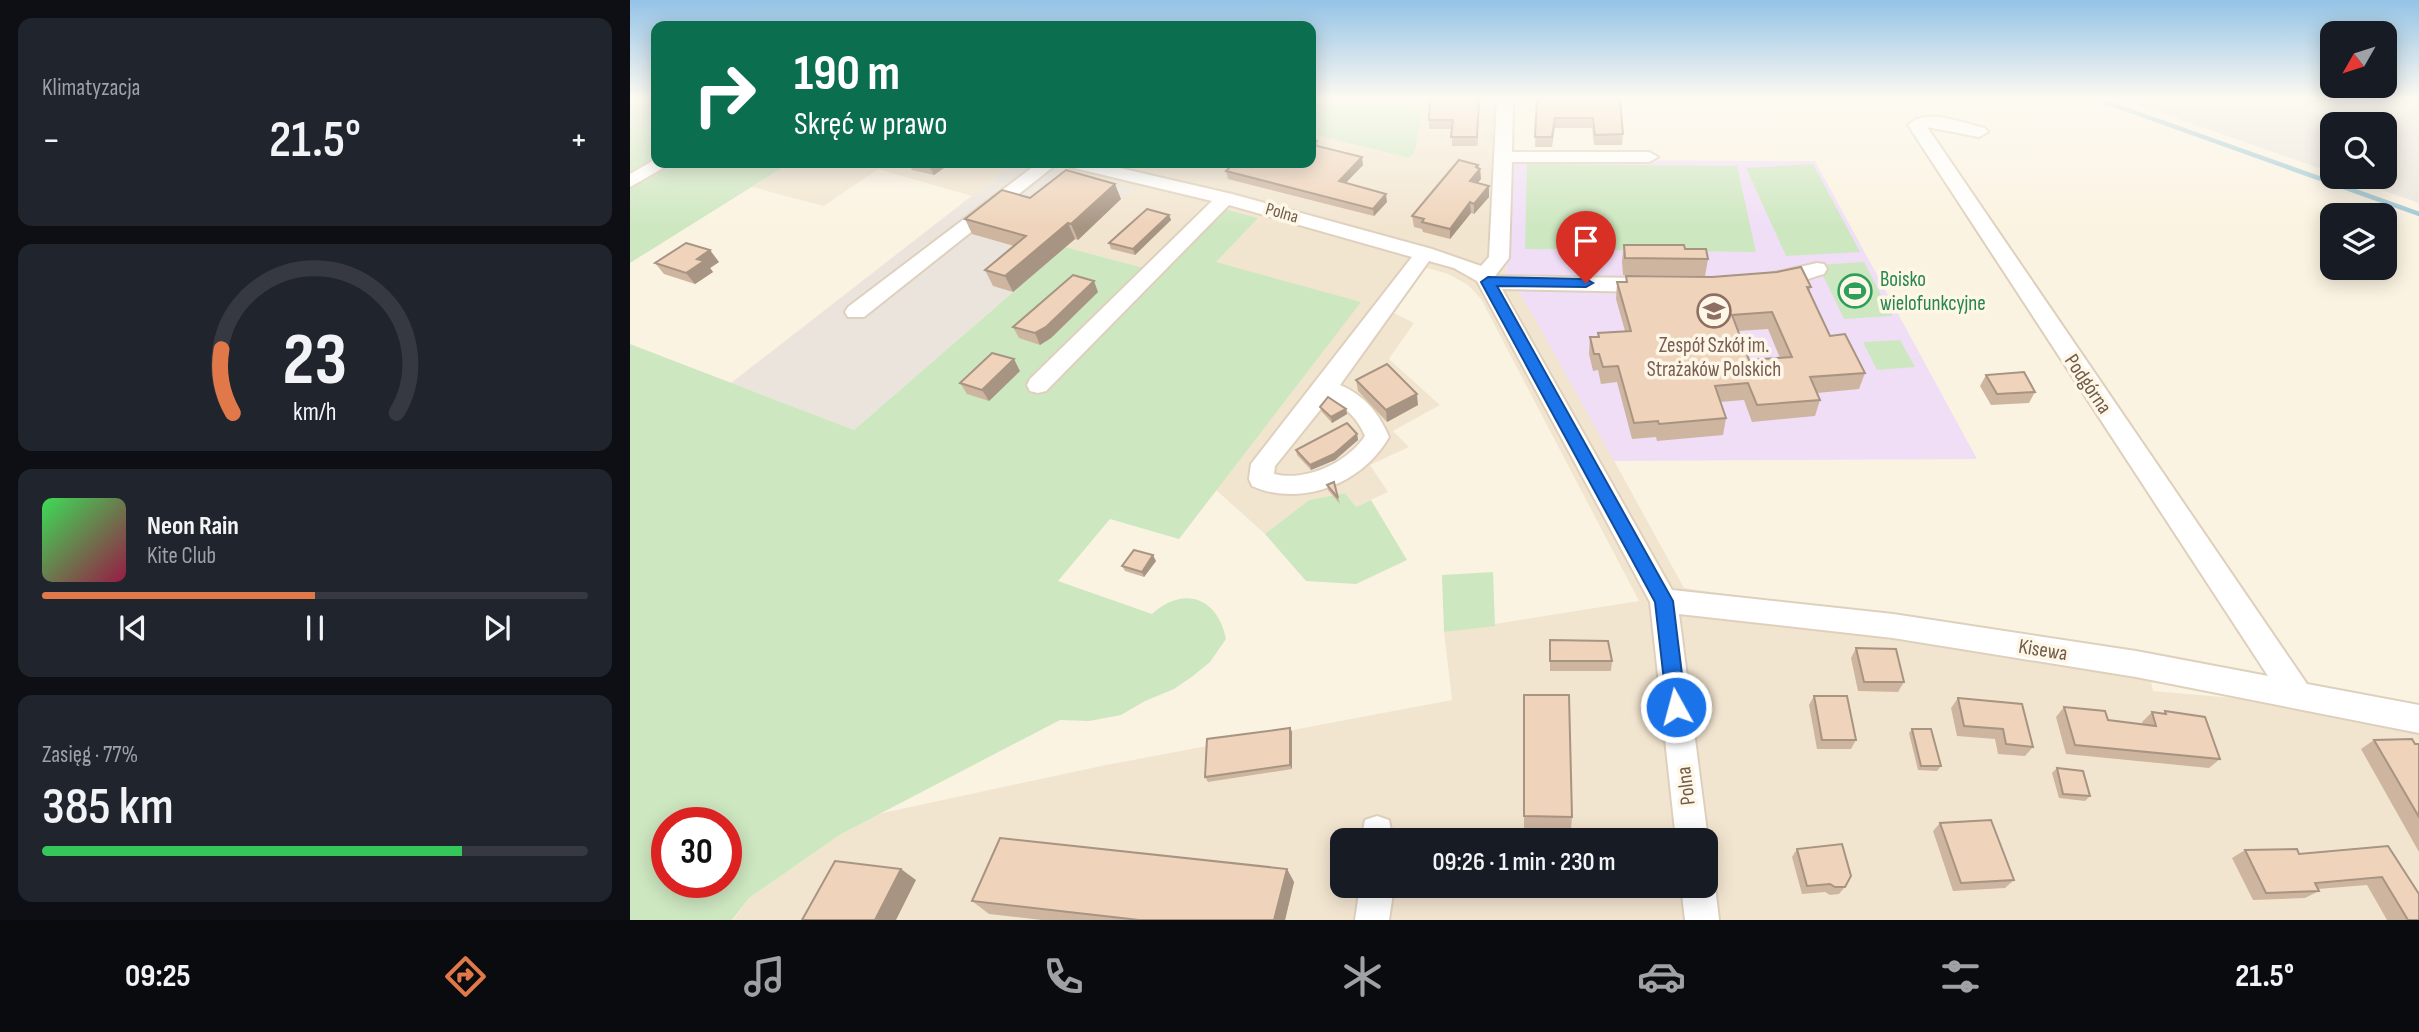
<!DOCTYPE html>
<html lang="pl">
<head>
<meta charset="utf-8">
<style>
  :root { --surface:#171b24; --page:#20242c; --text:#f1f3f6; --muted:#9ea1a6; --line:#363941; --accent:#e1784a }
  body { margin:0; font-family:"Sofia Sans Condensed",sans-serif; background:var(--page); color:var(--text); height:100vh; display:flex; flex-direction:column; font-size:26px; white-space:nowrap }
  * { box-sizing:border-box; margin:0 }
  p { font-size:23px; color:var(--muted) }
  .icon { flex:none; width:38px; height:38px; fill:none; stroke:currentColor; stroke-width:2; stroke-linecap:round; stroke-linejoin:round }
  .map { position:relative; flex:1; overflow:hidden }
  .sheet { display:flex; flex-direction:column; gap:18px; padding:18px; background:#0d0f14; width:630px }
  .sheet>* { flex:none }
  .top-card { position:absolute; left:21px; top:21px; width:665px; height:147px; border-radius:14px; box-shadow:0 4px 18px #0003; background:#0b6e4f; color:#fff; overflow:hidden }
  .needle { width:46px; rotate:231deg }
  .buttons { position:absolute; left:1690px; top:21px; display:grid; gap:14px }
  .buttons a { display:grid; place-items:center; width:77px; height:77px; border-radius:14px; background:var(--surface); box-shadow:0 4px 18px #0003; font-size:35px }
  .speed { position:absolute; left:21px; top:807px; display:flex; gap:14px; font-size:35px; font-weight:700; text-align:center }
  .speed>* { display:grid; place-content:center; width:91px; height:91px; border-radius:50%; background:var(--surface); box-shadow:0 4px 18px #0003; line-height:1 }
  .speed .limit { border:10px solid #d22; background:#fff; color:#111 }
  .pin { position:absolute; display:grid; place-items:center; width:60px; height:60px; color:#fff; margin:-72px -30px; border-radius:50% 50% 50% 0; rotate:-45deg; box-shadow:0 0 7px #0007 }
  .pin .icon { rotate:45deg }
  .me { position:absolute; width:77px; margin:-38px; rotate:353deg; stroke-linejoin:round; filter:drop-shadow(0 0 5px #0008) }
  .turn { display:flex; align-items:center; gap:24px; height:147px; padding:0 28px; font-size:32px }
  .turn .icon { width:91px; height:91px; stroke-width:2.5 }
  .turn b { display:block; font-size:49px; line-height:60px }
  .big { font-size:52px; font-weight:600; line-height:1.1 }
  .sheet .card { flex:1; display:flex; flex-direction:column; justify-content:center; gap:10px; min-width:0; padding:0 24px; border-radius:14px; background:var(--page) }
  .sheet .dial { align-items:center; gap:0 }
  .dial svg { height:182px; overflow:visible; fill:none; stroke:var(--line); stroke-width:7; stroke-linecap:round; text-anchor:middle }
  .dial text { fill:var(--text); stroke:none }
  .song { display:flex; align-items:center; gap:21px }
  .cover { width:84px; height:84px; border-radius:10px; background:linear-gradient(135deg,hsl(130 70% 55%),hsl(340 70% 35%)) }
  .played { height:7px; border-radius:4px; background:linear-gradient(90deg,var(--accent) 50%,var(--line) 50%) }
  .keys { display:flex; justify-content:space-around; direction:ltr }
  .heat { display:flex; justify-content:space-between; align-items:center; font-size:38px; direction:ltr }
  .charge { height:10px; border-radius:5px; background:linear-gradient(90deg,#34c759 77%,var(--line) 0) }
  .trip { position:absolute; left:700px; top:828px; width:388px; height:70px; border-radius:14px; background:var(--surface); box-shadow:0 4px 18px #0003; font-weight:600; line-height:70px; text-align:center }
  .dock { display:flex; height:112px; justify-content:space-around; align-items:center; background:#090b0e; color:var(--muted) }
  .dock .icon { width:49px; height:49px }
  .dock .selected { color:var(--accent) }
  .dock b { font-size:32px; color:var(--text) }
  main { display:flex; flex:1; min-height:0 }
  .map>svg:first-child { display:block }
</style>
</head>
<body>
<main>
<section class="sheet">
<div class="card"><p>Klimatyzacja</p>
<div class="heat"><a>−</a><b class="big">21.5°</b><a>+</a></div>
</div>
<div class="card dial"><svg viewBox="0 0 100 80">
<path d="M14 69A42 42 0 1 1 86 69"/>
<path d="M14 69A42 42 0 0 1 9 41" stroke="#e1784a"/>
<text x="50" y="56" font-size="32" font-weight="700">23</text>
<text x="50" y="72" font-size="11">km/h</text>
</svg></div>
<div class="card">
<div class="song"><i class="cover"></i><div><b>Neon Rain</b><p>Kite Club</p></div></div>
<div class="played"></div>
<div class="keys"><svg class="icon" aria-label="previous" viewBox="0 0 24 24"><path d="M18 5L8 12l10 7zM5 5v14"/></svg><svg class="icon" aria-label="pause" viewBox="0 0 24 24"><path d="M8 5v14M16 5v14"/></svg><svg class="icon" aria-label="next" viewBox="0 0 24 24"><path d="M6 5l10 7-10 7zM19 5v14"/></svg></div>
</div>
<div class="card"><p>Zasięg · 77%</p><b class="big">385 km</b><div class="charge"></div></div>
</section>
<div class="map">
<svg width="1789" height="920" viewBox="0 0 1789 920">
  <rect width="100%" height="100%" fill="#fbf3e1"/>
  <g fill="#f2e5d0" fill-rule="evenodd">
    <path d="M794 99H884L876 277 884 278 1054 588 1515 655 1523 691 1789 714V920H103L119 898 211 834 248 814 471 766 822 700 814 632 1009 601 851 299 838 285 818 274 794 267 762 312 784 323 759 359 810 405 763 431 779 447 740 465 758 492 726 507 715 493 679 500 635 534 586 490 730 302 514 268 435 247 502 188 403 163H681V134L779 158 785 152ZM712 840H1076V886H712Z"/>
    <polygon points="142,163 384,163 342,196 248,169 194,206 122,187 154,167"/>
  </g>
  <g fill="#eae4dc">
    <polygon points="1491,99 1789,99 1789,203 1714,177 1755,177 1755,124 1703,124 1703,173"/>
    <polygon points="384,163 403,163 503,188 224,430 101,383"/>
  </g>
  <polygon fill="#f0def7" points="881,160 1185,161 1347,459 984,461 900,310 884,284 876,278"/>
  <g fill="#cde7c0" fill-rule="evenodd">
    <polygon points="0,99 26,99 26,163 142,163 155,166 0,263"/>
    <polygon points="681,99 794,99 785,152 779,158 681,134"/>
    <polygon points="897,164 1107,166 1126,252 895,249"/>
    <polygon points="1183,164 1230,252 1156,256 1116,168"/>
    <path d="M579 205 628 218 586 262 731 302 549 539 480 519 428 581 522 614C554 585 588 598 596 639L580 662 563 676 544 689 515 701 491 715 459 721 430 720 211 834 119 898 102 920H0V344L224 430 435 247 514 268ZM37 822H96V882H37Z"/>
    <polygon points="1234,262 1262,316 1214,319 1188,265"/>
    <polygon points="1270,340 1285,367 1247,370 1233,342"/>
    <polygon points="715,493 726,507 741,500 777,560 726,584 676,581 635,534 679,500"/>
    <polygon points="863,572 865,626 814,632 812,575"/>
  </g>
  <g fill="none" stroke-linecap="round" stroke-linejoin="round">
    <polyline stroke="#9dc7d5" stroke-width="4.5" points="1467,99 1789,214"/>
    <defs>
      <g id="minor">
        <path d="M867 99H883L882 152H1019L1028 157 1019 162H882L879 258 865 276 1018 278 1025 280 1028 285 1025 290 1018 292 872 289 1042 590 1263 614 1506 651 1638 676 1278 125C1295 107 1334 123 1355 128L1358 132 1349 137 1297 127 1677 684 1789 705V733L1506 677 1263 638 1049 614 1078 840 1076 845V840H1046L1020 602 847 281 824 268 799 261 710 385C734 395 749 413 759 437 733 483 672 508 622 486L619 479 621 464 782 257 599 205 416 391 408 393 400 391 397 385 400 379 582 201 440 167 437 163H468L602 194 802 249 851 266 859 257ZM699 399C716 407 728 419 735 436 717 463 676 482 644 474L645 466Z"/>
        <polygon points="26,159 26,163 42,163 0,187 0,174"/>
        <polygon points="408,163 428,163 234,317 218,317 215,312 218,307"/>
        <path d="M1187 263 1194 264 1197 269 1194 274C1175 279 1154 290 1135 285L1132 280 1135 275Z"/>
        <polygon points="747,816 759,820 763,840 731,840 735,820"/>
        <polygon points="1076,873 1080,874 1085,886 1089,920 1055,920 1051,886 1076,886"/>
        <polygon points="730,886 764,886 759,920 725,920"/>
      </g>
    </defs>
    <use href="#minor" stroke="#dfd0bd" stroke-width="4"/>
    <use href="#minor" fill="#fff" fill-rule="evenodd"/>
  </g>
  <g fill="#ceb5a0" fill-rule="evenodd">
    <polygon points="850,99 847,146 822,146 822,129 799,129 799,120"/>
    <polygon points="907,99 990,99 993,134 992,145 964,145 962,128 925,128 922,147 905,147"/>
    <polygon points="687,141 688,146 733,165 715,183 757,202 744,216 598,179 596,171 599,168 598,164"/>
    <polygon points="279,163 321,163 304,175 282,170"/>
    <polygon points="848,165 849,168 850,169 851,179 847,183 859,197 844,214 841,213 820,239 793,232 792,229 784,227 782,216"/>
    <polygon points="400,198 491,199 448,240 445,239 383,292 363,286 355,270 384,246 342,234 335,219"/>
    <polygon points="539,215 541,220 505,255 481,249 479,243"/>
    <polygon points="994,245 1055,249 1078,259 1075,276 993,275 992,261"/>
    <polygon points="89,262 80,268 83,272 65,284 34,274 25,263"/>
    <path d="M996 276 1181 287 1179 292 1200 336 1235 373 1229 389 1187 393 1190 400 1185 416 1122 422 1114 400 1090 402 1096 418 1093 435 1027 441 1026 437 1002 439 987 382 971 384 968 370 963 371 959 354 960 337H968V333L995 331 986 299 987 282H996ZM1138 329 1150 358 1119 360 1108 331Z"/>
    <polygon points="468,292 421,338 410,345 389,338 383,327"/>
    <polygon points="390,371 359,401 337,394 330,383"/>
    <polygon points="1356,375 1405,392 1399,403 1361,405 1350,386"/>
    <polygon points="726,380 788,405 757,422 728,391"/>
    <polygon points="690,407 716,409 717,414 702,423 692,412"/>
    <polygon points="727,434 728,440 705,460 681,470 667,455 666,450"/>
    <polygon points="704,482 710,504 698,490 697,485"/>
    <polygon points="526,561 514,577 495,571 492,566"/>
    <polygon points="920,640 982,661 981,671 920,671"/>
    <polygon points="1226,648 1274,682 1268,692 1228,691 1221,658"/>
    <polygon points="894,695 942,817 941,829 894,829"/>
    <polygon points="1184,696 1226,740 1221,749 1187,749 1179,705"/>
    <polygon points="1328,698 1403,747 1395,756 1368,754 1365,739 1327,736 1321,708"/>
    <polygon points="1434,707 1478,720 1513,724 1512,722 1522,712 1533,714 1535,711 1590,759 1579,768 1436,754 1426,717"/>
    <polygon points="660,728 662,732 662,769 578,782 575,777"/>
    <polygon points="1282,729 1311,766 1307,771 1288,770 1279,733"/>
    <polygon points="1744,740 1789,744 1789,852 1731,749"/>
    <polygon points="1427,768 1460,796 1455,801 1429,798 1422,773"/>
    <polygon points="1310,823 1384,880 1375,888 1323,891 1303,831"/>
    <polygon points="1758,846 1789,920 1757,920 1737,885 1688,889 1689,891 1675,898 1623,900 1602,858 1615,850 1669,854"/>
    <polygon points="1167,849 1215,887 1209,894 1200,895 1195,892 1172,894 1162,857"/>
    <polygon points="657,869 664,882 655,920 412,920 359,914 342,901"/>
  </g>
  <g fill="#a79482">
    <polygon points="849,99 850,99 847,146 847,137"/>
    <polygon points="732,157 733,165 710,189 709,181"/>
    <polygon points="301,163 321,163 304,175 298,164"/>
    <polygon points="848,165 849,171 850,169 851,179 840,192 840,181"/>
    <polygon points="485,184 491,199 448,240 441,224"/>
    <polygon points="859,186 859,197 844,214 844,204"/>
    <polygon points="756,194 757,202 744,216 743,209"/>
    <polygon points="840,202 841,213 820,239 820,229"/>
    <polygon points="539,215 541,220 505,255 503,249"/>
    <polygon points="438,223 445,239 383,292 375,276"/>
    <polygon points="80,250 89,262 80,268 83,272 65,284 56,273 67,259"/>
    <polygon points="464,281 468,292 421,338 410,345 405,333"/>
    <polygon points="384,359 390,371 359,401 352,390"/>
    <polygon points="787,394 788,405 757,422 756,410"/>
    <polygon points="716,409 717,414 702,423 701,417"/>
    <polygon points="727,434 728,440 705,460 681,470 680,465"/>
    <polygon points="523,555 526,561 514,577 512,572"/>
    <polygon points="660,728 662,732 662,769 660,765"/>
    <polygon points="271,869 286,880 266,920 245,920"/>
    <polygon points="657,869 664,882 655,920 644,920"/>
  </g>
  <g fill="#efd3ba" stroke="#a79482" stroke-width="2" fill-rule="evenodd">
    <polygon points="800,99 849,99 847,137 821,137 823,120 799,120"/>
    <polygon points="907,99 990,99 993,134 965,135 963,118 925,118 922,137 905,137"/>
    <polygon points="681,140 687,141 683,145 732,157 709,181 756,194 743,209 596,171 602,165 598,164 600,163 681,163"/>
    <polygon points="829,160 848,165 846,167 850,169 840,181 859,186 844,204 840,202 820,229 792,222 794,219 782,216"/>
    <polygon points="436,170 485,184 441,224 438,223 375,276 355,270 396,236 335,219 372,190 400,198"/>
    <polygon points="517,209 539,215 503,249 479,243"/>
    <polygon points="56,243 80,250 67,259 74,261 56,273 25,263"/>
    <polygon points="994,245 1054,245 1055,249 1076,249 1078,259 995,258"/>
    <path d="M1171 267 1181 287H1177L1200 336 1215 334 1235 373 1180 377 1190 400 1127 405 1118 383 1085 386 1096 418 1029 424 1028 421 1004 423 988 366 973 367 969 354H964L960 337H969L968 333 1001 331 987 282H997L996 276 1082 277 1147 272ZM1142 312 1162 357 1119 360 1102 315Z"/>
    <polygon points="443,275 464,281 416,327 405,333 383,327"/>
    <polygon points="362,353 384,359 352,390 330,383"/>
    <polygon points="757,364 787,394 756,410 726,380"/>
    <polygon points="1394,372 1405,392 1367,394 1356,375"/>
    <polygon points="698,397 716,409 701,417 690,407"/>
    <polygon points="717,423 727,434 704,454 680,465 666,450"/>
    <polygon points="704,482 708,498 697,485"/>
    <polygon points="504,550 523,555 512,572 492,566"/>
    <polygon points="920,640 978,641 982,661 920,661"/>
    <polygon points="1226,648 1266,649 1274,682 1234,682"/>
    <polygon points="894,695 939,695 942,817 894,816"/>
    <polygon points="1184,696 1217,696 1226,740 1192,740"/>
    <polygon points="1328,698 1392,704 1403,747 1376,744 1373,729 1334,726"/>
    <polygon points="1434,707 1475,711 1478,720 1526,726 1522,712 1536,714 1535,711 1575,717 1590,759 1445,745"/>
    <polygon points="660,728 660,765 575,777 577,739"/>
    <polygon points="1282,729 1301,729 1311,766 1291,766"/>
    <polygon points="1782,739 1785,744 1789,744 1789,817 1744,740"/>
    <polygon points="1427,768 1453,771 1460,796 1433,794"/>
    <polygon points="1361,820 1384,880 1331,883 1310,823"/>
    <polygon points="370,838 657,869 644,920 509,920 342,901"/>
    <polygon points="1212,844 1221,876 1215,887 1205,887 1200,884 1177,886 1167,849"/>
    <polygon points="1758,846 1789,894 1789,920 1778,920 1752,877 1685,883 1689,891 1636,893 1615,850 1667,849 1669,854"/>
    <polygon points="205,861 271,869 245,920 172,920"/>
  </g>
  <linearGradient id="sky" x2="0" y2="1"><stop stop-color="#94c3e6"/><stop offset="0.43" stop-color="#fdfaf2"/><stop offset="1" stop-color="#fdfaf2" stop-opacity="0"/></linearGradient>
  <rect width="1789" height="228" fill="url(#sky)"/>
  <polygon fill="#1a73e8" stroke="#114b97" stroke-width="2" points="858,277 956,279 963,283 956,287 867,286 1043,601 1056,707 1053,713 1046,716 1040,713 1037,707 1025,602 851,282"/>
  <defs>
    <symbol id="stadium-ring" viewBox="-11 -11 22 22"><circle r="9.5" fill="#fef7e7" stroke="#2e9e5b" stroke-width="1.5"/><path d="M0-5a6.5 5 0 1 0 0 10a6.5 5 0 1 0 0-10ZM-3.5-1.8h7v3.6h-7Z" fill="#2e9e5b"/></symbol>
    <symbol id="school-ring" viewBox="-11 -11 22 22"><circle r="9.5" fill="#fef7e7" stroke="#8d6e63" stroke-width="1.5"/><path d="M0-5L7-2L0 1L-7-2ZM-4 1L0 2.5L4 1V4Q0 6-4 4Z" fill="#8d6e63"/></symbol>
  </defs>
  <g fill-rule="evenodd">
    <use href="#stadium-ring" x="1206" y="272" width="38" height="38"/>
    <use href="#school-ring" x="1065" y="292" width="38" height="38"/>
  </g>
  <g text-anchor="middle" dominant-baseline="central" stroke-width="7" stroke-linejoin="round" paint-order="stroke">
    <g font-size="18" fill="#715b49" stroke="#fef7e7">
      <text transform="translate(652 213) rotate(16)">Polna</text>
    </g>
    <g font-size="21" fill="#27864d" stroke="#fef7e7" text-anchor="start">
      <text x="1250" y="279">Boisko<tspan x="1250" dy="24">wielofunkcyjne</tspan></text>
    </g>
    <g font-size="21" fill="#785e54" stroke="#fef7e7">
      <text x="1084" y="345">Zespół Szkół im.<tspan x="1084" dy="24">Strażaków Polskich</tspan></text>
    </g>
    <g font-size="21" fill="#715b49" stroke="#fef7e7">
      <text transform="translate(1458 384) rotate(56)">Podgórna</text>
      <text transform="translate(1413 650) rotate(9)">Kisewa</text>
      <text transform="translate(1056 786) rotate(-97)">Polna</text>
    </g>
  </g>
</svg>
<div class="buttons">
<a><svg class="needle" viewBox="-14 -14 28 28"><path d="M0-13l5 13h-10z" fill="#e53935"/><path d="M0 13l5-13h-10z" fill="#9ea1a6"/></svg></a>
<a><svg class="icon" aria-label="search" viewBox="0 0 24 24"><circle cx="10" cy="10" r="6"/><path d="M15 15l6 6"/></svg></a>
<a><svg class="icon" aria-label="layers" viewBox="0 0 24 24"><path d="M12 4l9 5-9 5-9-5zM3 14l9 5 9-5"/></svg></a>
</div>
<div class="speed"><div class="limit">30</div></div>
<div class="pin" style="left:956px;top:283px;background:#d93025"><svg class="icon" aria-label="arrive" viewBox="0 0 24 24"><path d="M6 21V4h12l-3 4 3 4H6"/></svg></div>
<svg class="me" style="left:1046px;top:707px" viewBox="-20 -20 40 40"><circle r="17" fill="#1a73e8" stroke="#fff" stroke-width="3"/><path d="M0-11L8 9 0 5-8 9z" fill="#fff"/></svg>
<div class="trip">09:26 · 1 min · 230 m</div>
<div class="top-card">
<div class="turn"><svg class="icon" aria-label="right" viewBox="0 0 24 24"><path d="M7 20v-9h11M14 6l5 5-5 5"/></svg><div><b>190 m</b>Skręć w prawo</div></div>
</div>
</div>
</main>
<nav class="dock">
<b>09:25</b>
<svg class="icon selected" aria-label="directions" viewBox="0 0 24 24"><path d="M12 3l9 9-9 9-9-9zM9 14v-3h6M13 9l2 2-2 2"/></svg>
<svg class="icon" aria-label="music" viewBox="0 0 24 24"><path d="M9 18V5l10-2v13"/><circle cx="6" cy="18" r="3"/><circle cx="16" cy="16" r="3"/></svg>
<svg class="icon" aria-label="phone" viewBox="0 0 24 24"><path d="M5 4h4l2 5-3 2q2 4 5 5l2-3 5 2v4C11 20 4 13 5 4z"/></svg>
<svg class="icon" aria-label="climate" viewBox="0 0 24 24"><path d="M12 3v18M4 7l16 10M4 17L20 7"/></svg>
<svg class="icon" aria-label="car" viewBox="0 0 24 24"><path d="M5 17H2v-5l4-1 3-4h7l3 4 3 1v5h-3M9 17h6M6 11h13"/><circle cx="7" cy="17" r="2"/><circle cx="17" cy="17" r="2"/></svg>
<svg class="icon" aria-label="filters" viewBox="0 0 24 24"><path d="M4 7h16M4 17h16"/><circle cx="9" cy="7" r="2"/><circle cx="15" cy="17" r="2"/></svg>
<b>21.5°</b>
</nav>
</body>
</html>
